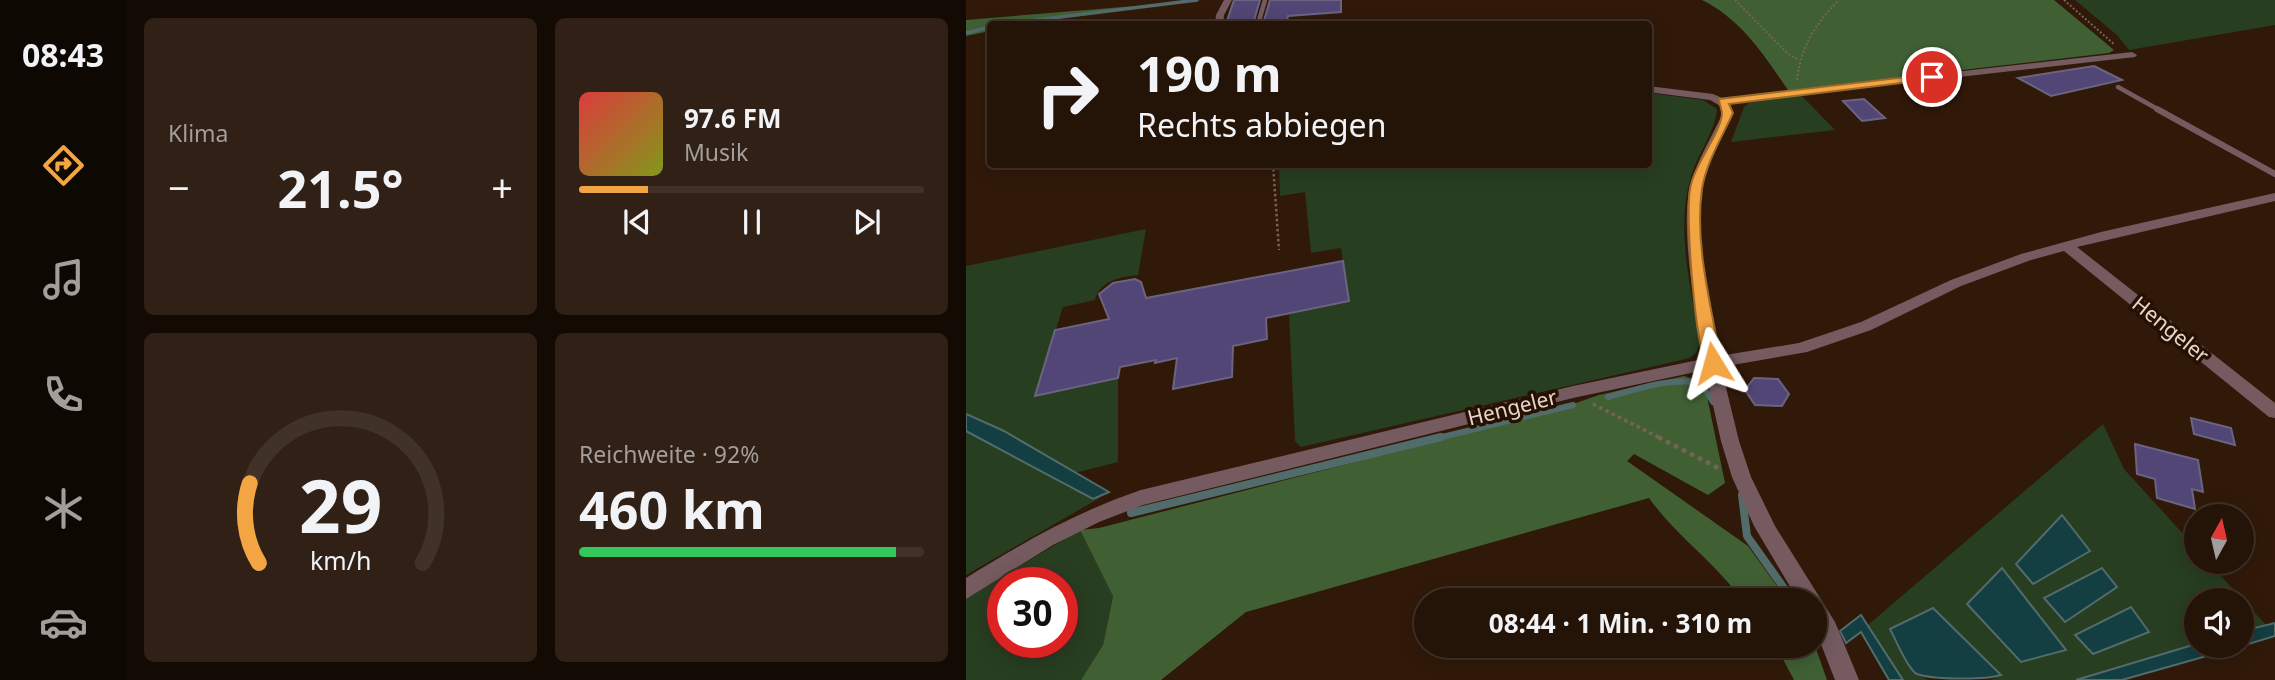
<!DOCTYPE html>
<html lang="de">
<head>
<meta charset="utf-8">
<style>
  :root { --surface:#241307; --page:#302015; --text:#f1f3f6; --muted:#a39e9b; --line:#413228; --accent:#f3a443 }
  body { margin:0; font-family:"Noto Sans",sans-serif; background:var(--page); color:var(--text); height:100vh; display:flex; flex-direction:column; font-size:26px; white-space:nowrap }
  * { box-sizing:border-box; margin:0 }
  p { font-size:23px; color:var(--muted) }
  .icon { flex:none; width:38px; height:38px; fill:none; stroke:currentColor; stroke-width:2; stroke-linecap:round; stroke-linejoin:round }
  .map { position:relative; flex:1; overflow:hidden }
  .drawer { display:flex; flex-direction:column; gap:18px; padding:18px; background:#140a04; width:840px }
  .drawer>* { flex:none }
  .top-card { position:absolute; left:21px; top:21px; width:665px; height:147px; border-radius:7px; box-shadow:0 4px 18px #0003,0 0 0 2px var(--line); background:#241307; color:var(--text); overflow:hidden }
  .needle { width:46px; rotate:8deg }
  .buttons { position:absolute; left:1218px; top:504px; display:grid; gap:14px }
  .buttons a { display:grid; place-items:center; width:70px; height:70px; border-radius:50%; background:var(--surface); box-shadow:0 4px 18px #0003,0 0 0 2px var(--line); font-size:35px }
  .speed { position:absolute; left:21px; top:567px; display:flex; gap:14px; font-size:35px; font-weight:700; text-align:center }
  .speed>* { display:grid; place-content:center; width:91px; height:91px; border-radius:50%; background:var(--surface); box-shadow:0 4px 18px #0003,0 0 0 2px var(--line); line-height:1 }
  .speed .limit { border:10px solid #d22; background:#fff; color:#111 }
  .pin { position:absolute; display:grid; place-items:center; width:60px; height:60px; color:#fff; margin:-30px; border:4px solid #fff; border-radius:50%; box-shadow:0 2px 7px #0007 }
  .me { position:absolute; width:77px; margin:-38px; rotate:352deg; stroke-linejoin:round; filter:drop-shadow(0 0 5px #0008) }
  .turn { display:flex; align-items:center; gap:24px; height:147px; padding:0 35px; font-size:32px }
  .turn .icon { width:91px; height:91px; stroke-width:2.5 }
  .turn b { display:block; font-size:49px; line-height:60px }
  .big { font-size:52px; font-weight:700; line-height:1.1 }
  .drawer .tile { flex:1; display:flex; flex-direction:column; justify-content:center; gap:10px; min-width:0; padding:0 24px; border-radius:10px; background:var(--page) }
  .drawer .dial { align-items:center; gap:0 }
  .dial svg { height:182px; overflow:visible; fill:none; stroke:var(--line); stroke-width:7; stroke-linecap:round; text-anchor:middle }
  .dial text { fill:var(--text); stroke:none }
  .song { display:flex; align-items:center; gap:21px }
  .cover { width:84px; height:84px; border-radius:10px; background:linear-gradient(135deg,hsl(0 70% 55%),hsl(70 70% 35%)) }
  .played { height:7px; border-radius:4px; background:linear-gradient(90deg,var(--accent) 20%,var(--line) 20%) }
  .keys { display:flex; justify-content:space-around; direction:ltr }
  .heat { display:flex; justify-content:space-between; align-items:center; font-size:38px; direction:ltr }
  .charge { height:10px; border-radius:5px; background:linear-gradient(90deg,#34c759 92%,var(--line) 0) }
  .drawer .tiles { flex:1; display:grid; gap:18px; grid-template-columns:repeat(2,1fr) }
  .trip { position:absolute; left:448px; top:588px; width:413px; height:70px; border-radius:35px; background:var(--surface); box-shadow:0 4px 18px #0003,0 0 0 2px var(--line); font-weight:700; line-height:70px; text-align:center }
  main { display:flex; flex:1; min-height:0 }
  .dock { display:flex; flex-direction:column; width:126px; justify-content:space-around; align-items:center; background:#0e0803; color:var(--muted) }
  .dock .icon { width:49px; height:49px }
  .dock .on { color:var(--accent) }
  .dock b { font-size:32px; color:var(--text) }
  .map>svg:first-child { display:block }
</style>
</head>
<body>
<main>
<nav class="dock">
<b>08:43</b>
<svg class="icon on" aria-label="directions" viewBox="0 0 24 24"><path d="M12 3l9 9-9 9-9-9zM9 14v-3h6M13 9l2 2-2 2"/></svg>
<svg class="icon" aria-label="music" viewBox="0 0 24 24"><path d="M9 18V5l10-2v13"/><circle cx="6" cy="18" r="3"/><circle cx="16" cy="16" r="3"/></svg>
<svg class="icon" aria-label="phone" viewBox="0 0 24 24"><path d="M5 4h4l2 5-3 2q2 4 5 5l2-3 5 2v4C11 20 4 13 5 4z"/></svg>
<svg class="icon" aria-label="climate" viewBox="0 0 24 24"><path d="M12 3v18M4 7l16 10M4 17L20 7"/></svg>
<svg class="icon" aria-label="car" viewBox="0 0 24 24"><path d="M5 17H2v-5l4-1 3-4h7l3 4 3 1v5h-3M9 17h6M6 11h13"/><circle cx="7" cy="17" r="2"/><circle cx="17" cy="17" r="2"/></svg>
</nav>
<section class="drawer">
<div class="tiles">
<div class="tile"><p>Klima</p>
<div class="heat"><a>−</a><b class="big">21.5°</b><a>+</a></div>
</div>
<div class="tile">
<div class="song"><i class="cover"></i><div><b>97.6 FM</b><p>Musik</p></div></div>
<div class="played"></div>
<div class="keys"><svg class="icon" aria-label="previous" viewBox="0 0 24 24"><path d="M18 5L8 12l10 7zM5 5v14"/></svg><svg class="icon" aria-label="pause" viewBox="0 0 24 24"><path d="M8 5v14M16 5v14"/></svg><svg class="icon" aria-label="next" viewBox="0 0 24 24"><path d="M6 5l10 7-10 7zM19 5v14"/></svg></div>
</div>
<div class="tile dial"><svg viewBox="0 0 100 80">
<path d="M14 69A42 42 0 1 1 86 69"/>
<path d="M14 69A42 42 0 0 1 10 34" stroke="#f3a443"/>
<text x="50" y="56" font-size="32" font-weight="700">29</text>
<text x="50" y="72" font-size="11">km/h</text>
</svg></div>
<div class="tile"><p>Reichweite · 92%</p><b class="big">460 km</b><div class="charge"></div></div>
</div>
</section>
<div class="map">
<svg width="1309" height="680" viewBox="0 0 1309 680">
  <rect width="100%" height="100%" fill="#301909"/>
  <g fill="#283e20" fill-rule="evenodd">
    <polygon points="1109,0 1309,0 1309,25 1163,50 1151,35"/>
    <path d="M683 93 737 100 751 109C749 133 730 156 724 180 710 231 725 290 734 341L731 352 724 358 335 447 329 441 323 313 383 301 375 248 345 253 339 192 314 196 313 165 682 164Z"/>
    <polygon points="835,95 869,130 765,142 778,107 783,103"/>
    <path d="M180 229 172 275C153 277 134 281 129 300L97 307 69 395 152 378V462L108 473 38 431 0 414V266Z"/>
    <path d="M1137 424 1158 469 1230 548V562H1242L1300 625 1276 631V600H1230V644L1110 680H1024L1034 676 949 673 962 680H937L902 625ZM1096 516 1067 584 1050 564Z"/>
    <polygon points="0,431 127,499 137,496 0,575"/>
    <path d="M114 530 147 595 137 645 115 680H0V598ZM37 583H96V642H37Z"/>
  </g>
  <g fill="#406034">
    <path d="M736 0H1088L1148 50 1143 53 822 90C798 55 775 19 736 0Z"/>
    <polygon points="169,6 174,8 53,24 24,24 24,31 0,36 0,20"/>
    <path d="M718 376 731 380 739 387 759 483 742 495 668 454 661 461 782 546 821 600H776C749 562 710 536 683 498L280 612 195 680H115L137 645 147 596 114 530 133 528 587 411 633 395Z"/>
    <polygon points="810,646 849,646 861,680 828,680"/>
  </g>
  <g fill="#133e42" stroke="#526b6b" stroke-width="2">
    <polygon points="0,414 38,431 143,492 127,499 0,431"/>
    <polygon points="1096,515 1124,551 1067,584 1050,564"/>
    <polygon points="1036,568 1100,650 1055,662 1001,604"/>
    <polygon points="1136,568 1151,587 1099,622 1078,598"/>
    <polygon points="1165,607 1183,632 1127,654 1109,635"/>
    <path d="M967 608 1035 675C1019 680 962 680 949 673 938 662 931 642 924 629Z"/>
    <polygon points="895,615 937,680 923,680 895,632 880,643 874,631"/>
    <polygon points="1309,623 1309,636 1276,646 1276,631"/>
    <polygon points="1230,644 1276,646 1156,680 1110,680"/>
  </g>
  <g fill="none" stroke-linecap="round" stroke-linejoin="round">
    <g stroke="#526b6b" stroke-width="3.5">
      <polyline points="38,24 231,0"/>
      <polyline points="0,33 24,27"/>
    </g>
    <g stroke="#526b6b" stroke-width="6">
      <path d="M642 397C673 389 703 377 735 383L747 402"/>
      <polyline points="468,439 607,405"/>
    </g>
    <g stroke="#526b6b" stroke-width="8">
      <polyline points="776,495 781,536 825,598"/>
      <polyline points="165,513 475,437"/>
    </g>
  </g>
  <g fill="#524676" stroke="#6b6481" stroke-width="2">
    <polygon points="268,0 294,0 287,24 260,24"/>
    <polygon points="304,0 375,0 375,12 322,16 320,24 297,24"/>
    <polygon points="1128,66 1156,80 1085,96 1052,78"/>
    <polygon points="898,99 919,118 896,121 877,101"/>
    <polygon points="377,261 383,301 300,318 301,339 267,346 266,377 207,389 211,358 189,363 190,360 154,367 152,378 69,396 89,330 143,319 133,294 147,283 169,279 175,282 180,298"/>
    <polygon points="788,378 812,379 823,394 816,406 789,405 779,390"/>
    <polygon points="1225,418 1265,428 1269,445 1228,434"/>
    <polygon points="1169,444 1232,460 1237,492 1226,489 1229,509 1191,498 1189,479 1171,474"/>
  </g>
  <g fill="none" stroke-linecap="round" stroke-linejoin="round">
    <g stroke="#776355" stroke-width="2" stroke-dasharray="2 2" stroke-linecap="butt">
      <polyline points="769,0 822,54 833,60"/>
      <polyline points="1098,0 1149,45"/>
      <path d="M831 80C835 46 849 24 873 0"/>
    </g>
    <polyline stroke="#776355" stroke-width="2.5" stroke-dasharray="2.5 2.5" stroke-linecap="butt" points="307,164 313,250"/>
    <polyline stroke="#776355" stroke-width="3.5" stroke-dasharray="3.5 3.5" stroke-linecap="butt" points="627,404 696,439"/>
    <polyline stroke="#776355" stroke-width="4.5" stroke-dasharray="4.5 4.5" stroke-linecap="butt" points="692,437 754,469"/>
    <g stroke="#755b60" stroke-width="4.5">
      <polyline points="292,24 299,0"/>
      <polyline points="1152,87 1195,111"/>
    </g>
    <polyline stroke="#755b60" stroke-width="6" points="1191,109 1309,174"/>
    <g fill="#755b60" fill-rule="evenodd">
      <polygon points="258,0 266,0 258,15 257,24 249,24 250,15"/>
      <path d="M1166 52 1171 55 1169 57 764 103 767 113C757 137 740 163 736 188 728 232 745 311 753 356L833 343 895 322 985 280 1055 254 1135 232 1309 193V201L1111 247 1309 403V418L1303 417 1098 251 1065 260 995 286 905 330 841 352 755 367 773 441 785 477 809 526 869 622 893 680H869L849 629V600H832L788 526 766 477 755 441 739 370 607 398 177 505 133 522 87 545 0 599V578C58 542 110 512 175 490L607 386 737 359C730 315 714 228 724 187 730 162 746 136 757 113L756 107 744 100 682 92V86L747 94 756 98Z"/>
    </g>
  </g>
  <path fill="#f3a443" stroke="#9e6b2c" stroke-width="2" d="M966 74 969 79 763 104 767 113C756 137 740 163 736 189 728 245 746 308 755 363L747 368 741 367C729 345 719 216 724 189 728 164 754 135 756 114 756 109 753 104 753 99Z"/>
  <g text-anchor="middle" dominant-baseline="central" stroke-width="7" stroke-linejoin="round" paint-order="stroke">
    <g font-size="21" fill="#e5d5cb" stroke="#261002">
      <text transform="translate(1205 329) rotate(39)">Hengeler</text>
      <text transform="translate(546 407) rotate(-14)">Hengeler</text>
    </g>
  </g>
</svg>
<div class="buttons">
<a><svg class="needle" viewBox="-14 -14 28 28"><path d="M0-13l5 13h-10z" fill="#e53935"/><path d="M0 13l5-13h-10z" fill="#a39e9b"/></svg></a>
<a><svg class="icon" aria-label="sound" viewBox="0 0 24 24"><path d="M4 9h4l5-4v14l-5-4H4zM17 9q2 3 0 6"/></svg></a>
</div>
<div class="speed"><div class="limit">30</div></div>
<div class="pin" style="left:966px;top:77px;background:#d93025"><svg class="icon" aria-label="arrive" viewBox="0 0 24 24"><path d="M6 21V4h12l-3 4 3 4H6"/></svg></div>
<svg class="me" style="left:747px;top:363px" viewBox="-20 -20 40 40"><path d="M0-17L14 15 0 8-14 15z" fill="#f3a443" stroke="#fff" stroke-width="4"/></svg>
<div class="trip">08:44 · 1 Min. · 310 m</div>
<div class="top-card">
<div class="turn"><svg class="icon" aria-label="right" viewBox="0 0 24 24"><path d="M7 20v-9h11M14 6l5 5-5 5"/></svg><div><b>190 m</b>Rechts abbiegen</div></div>
</div>
</div>
</main>
</body>
</html>
